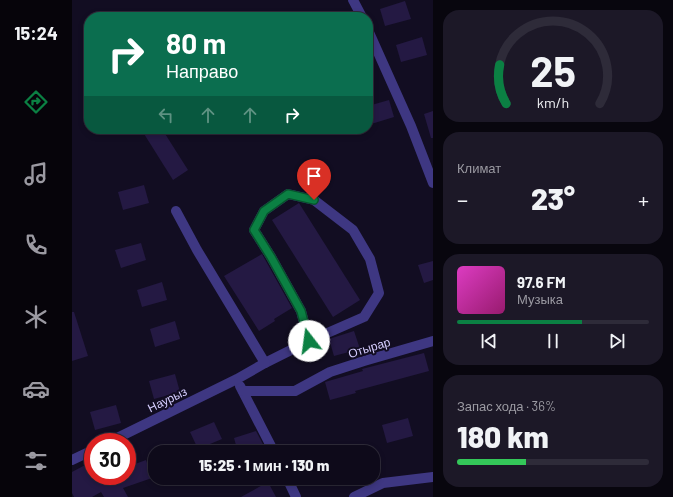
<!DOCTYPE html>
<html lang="ru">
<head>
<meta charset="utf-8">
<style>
  :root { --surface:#0e0a1a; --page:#1c1827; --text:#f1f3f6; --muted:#9b9aa2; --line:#2e2b39; --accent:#0b8043 }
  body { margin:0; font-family:Barlow,sans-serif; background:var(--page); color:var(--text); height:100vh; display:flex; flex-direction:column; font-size:15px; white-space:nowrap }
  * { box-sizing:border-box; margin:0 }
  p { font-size:13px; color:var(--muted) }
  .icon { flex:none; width:22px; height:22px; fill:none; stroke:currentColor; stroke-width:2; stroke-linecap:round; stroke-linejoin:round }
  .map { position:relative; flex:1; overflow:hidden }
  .panel { display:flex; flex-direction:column; gap:10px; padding:10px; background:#08060e; width:240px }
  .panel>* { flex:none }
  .hud { position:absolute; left:12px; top:12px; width:289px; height:122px; border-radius:16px; box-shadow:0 2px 6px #0003,0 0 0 1px var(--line); background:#0b6e4f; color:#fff; overflow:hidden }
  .speed { position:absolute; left:12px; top:433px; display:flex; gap:8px; font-size:20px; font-weight:700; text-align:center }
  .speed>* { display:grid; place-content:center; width:52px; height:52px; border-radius:50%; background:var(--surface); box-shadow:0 2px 6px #0003,0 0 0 1px var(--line); line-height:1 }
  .speed .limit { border:6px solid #d22; background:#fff; color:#111 }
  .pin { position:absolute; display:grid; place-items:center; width:34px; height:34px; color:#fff; margin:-41px -17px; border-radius:50% 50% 50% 0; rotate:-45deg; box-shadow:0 0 4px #0007 }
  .pin .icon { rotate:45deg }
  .me { position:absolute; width:44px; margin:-22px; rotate:345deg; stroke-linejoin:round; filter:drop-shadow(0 0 3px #0008) }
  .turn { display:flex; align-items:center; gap:14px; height:84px; padding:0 16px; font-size:18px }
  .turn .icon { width:52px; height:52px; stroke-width:2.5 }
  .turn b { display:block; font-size:28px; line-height:34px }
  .lanes { display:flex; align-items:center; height:38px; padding:0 16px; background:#0003; justify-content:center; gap:20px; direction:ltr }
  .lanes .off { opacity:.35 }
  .big { font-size:30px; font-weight:800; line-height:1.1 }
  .panel .widget { flex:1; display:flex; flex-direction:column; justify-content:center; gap:6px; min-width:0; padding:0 14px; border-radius:16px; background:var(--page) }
  .panel .dial { align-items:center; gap:0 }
  .dial svg { height:104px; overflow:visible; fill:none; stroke:var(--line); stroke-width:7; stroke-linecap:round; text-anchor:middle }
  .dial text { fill:var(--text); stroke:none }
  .song { display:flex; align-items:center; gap:12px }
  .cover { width:48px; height:48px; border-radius:6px; background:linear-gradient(135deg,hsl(310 70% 55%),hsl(320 70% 35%)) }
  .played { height:4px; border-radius:2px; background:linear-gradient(90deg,var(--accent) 65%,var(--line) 65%) }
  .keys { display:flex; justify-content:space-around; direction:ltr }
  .heat { display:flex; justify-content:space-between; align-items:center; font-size:22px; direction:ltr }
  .charge { height:6px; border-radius:3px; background:linear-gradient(90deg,#34c759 36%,var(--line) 0) }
  .trip { position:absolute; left:76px; top:445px; width:232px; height:40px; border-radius:16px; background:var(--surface); box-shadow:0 2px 6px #0003,0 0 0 1px var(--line); font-weight:800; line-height:40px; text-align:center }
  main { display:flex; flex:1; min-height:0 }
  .tab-bar { display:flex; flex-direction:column; width:72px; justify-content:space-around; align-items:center; background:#06040a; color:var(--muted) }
  .tab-bar .icon { width:28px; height:28px }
  .tab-bar .current { color:var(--accent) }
  .tab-bar b { font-size:18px; color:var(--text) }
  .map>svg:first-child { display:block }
</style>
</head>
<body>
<main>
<nav class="tab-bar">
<b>15:24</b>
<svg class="icon current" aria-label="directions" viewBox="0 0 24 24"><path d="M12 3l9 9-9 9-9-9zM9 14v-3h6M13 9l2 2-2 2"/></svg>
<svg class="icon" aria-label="music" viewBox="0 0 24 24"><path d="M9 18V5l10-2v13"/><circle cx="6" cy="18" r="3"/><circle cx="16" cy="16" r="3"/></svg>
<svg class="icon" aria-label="phone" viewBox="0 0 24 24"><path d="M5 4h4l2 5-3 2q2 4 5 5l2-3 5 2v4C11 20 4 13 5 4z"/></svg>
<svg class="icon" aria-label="climate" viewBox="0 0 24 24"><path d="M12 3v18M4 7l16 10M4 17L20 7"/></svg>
<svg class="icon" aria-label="car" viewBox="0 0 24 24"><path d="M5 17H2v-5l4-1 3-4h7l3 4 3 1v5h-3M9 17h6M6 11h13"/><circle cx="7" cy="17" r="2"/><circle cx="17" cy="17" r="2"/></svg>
<svg class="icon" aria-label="filters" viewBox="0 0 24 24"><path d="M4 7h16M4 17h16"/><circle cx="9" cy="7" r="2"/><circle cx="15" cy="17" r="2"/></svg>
</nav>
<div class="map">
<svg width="361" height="497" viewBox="0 0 361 497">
  <rect width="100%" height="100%" fill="#120d22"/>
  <g fill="#241943">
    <polygon points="333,1 339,19 313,26 308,9"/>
    <polygon points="350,37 355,55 329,62 324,45"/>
    <polygon points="317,100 322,117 296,125 296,106"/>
    <polygon points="361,111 361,138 359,138 352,114"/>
    <polygon points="69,129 90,129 116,170 101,180"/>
    <polygon points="72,185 77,203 51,210 46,192"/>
    <polygon points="227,203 288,300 261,317 200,220"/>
    <polygon points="69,243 74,260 49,268 43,250"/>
    <polygon points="190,254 220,308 202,319 203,321 187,331 152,276"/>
    <polygon points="361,261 361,280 352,283 346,265"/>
    <polygon points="90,282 95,300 70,307 65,290"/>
    <polygon points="0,312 2,312 16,356 0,361"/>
    <polygon points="103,321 108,339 83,347 78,329"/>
    <polygon points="282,331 288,349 262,356 257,339"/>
    <polygon points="352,353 357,371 283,391 284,393 258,400 253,382 291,371 290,369"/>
    <polygon points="103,374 108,392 82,399 77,381"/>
    <polygon points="44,405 49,423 23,430 18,412"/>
    <polygon points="336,418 341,436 315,443 310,425"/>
    <polygon points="142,422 150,439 126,449 118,432"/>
    <polygon points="184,431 193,448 179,452 166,452 162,438"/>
    <polygon points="74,460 80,478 51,488 56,497 32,497 29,492 20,497 2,497 0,493 0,472 15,464 16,466 21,463 21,476 55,476 55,467"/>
    <polygon points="196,482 204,497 169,497"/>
  </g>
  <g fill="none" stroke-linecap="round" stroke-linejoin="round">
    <g stroke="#3e3782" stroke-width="10">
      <polyline points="281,0 290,17"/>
      <polyline points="296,30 339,126 361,183"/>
      <polyline points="193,363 237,341 229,311 199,257 182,230 192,211 216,194 242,200 281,230 298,259 307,293 292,317 237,341"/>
      <polyline points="168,386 202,452"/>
      <polyline points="171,391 223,391 258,372 292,361 361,341"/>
      <polyline points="37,442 165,379 193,363 125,250 104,211"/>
      <polyline points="0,460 21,450"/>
      <polyline points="215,478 224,497"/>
      <polyline points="282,497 311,483 361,477"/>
    </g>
  </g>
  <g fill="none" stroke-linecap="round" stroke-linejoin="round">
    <defs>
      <polyline id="route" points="237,341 229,311 199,257 182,230 192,211 216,194 242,200"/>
    </defs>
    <use href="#route" stroke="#07532c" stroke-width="10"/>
    <use href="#route" stroke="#0b8043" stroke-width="7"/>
  </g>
  <g text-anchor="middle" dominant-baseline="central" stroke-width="4" stroke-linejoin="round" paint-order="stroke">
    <g font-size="12" fill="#d6ceff" stroke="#120d22">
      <text transform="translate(297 347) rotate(-17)">Отырар</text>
      <text transform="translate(95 399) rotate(-26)">Наурыз</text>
    </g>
  </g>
</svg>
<div class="speed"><div class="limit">30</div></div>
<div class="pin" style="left:242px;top:200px;background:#d93025"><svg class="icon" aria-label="arrive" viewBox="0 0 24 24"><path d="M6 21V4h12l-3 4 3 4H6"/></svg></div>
<svg class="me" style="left:237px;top:341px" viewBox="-20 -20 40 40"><circle r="19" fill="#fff"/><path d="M0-13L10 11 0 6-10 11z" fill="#0b8043"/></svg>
<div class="trip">15:25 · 1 мин · 130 m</div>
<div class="hud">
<div class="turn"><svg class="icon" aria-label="right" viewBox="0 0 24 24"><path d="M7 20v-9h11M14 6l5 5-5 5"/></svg><div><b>80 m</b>Направо</div></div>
<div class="lanes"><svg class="icon off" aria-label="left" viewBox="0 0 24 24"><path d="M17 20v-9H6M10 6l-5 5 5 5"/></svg><svg class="icon off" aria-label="ahead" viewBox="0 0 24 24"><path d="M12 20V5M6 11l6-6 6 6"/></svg><svg class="icon off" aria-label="ahead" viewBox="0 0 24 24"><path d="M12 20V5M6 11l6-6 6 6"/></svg><svg class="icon" aria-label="right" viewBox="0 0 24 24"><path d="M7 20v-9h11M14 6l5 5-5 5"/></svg></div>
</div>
</div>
<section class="panel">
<div class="widget dial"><svg viewBox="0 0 100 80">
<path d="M14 69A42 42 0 1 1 86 69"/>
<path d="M14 69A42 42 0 0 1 9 39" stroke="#0b8043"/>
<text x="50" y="56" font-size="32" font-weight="700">25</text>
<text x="50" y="72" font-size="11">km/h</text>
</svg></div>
<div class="widget"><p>Климат</p>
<div class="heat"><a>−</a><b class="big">23°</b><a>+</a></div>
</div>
<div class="widget">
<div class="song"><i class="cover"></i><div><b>97.6 FM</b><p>Музыка</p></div></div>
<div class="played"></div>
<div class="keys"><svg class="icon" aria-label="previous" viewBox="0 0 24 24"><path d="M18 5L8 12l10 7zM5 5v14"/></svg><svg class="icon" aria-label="pause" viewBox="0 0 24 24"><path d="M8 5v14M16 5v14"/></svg><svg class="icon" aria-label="next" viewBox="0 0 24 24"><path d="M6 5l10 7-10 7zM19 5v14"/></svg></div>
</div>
<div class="widget"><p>Запас хода · 36%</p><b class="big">180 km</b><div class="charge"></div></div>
</section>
</main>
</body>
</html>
